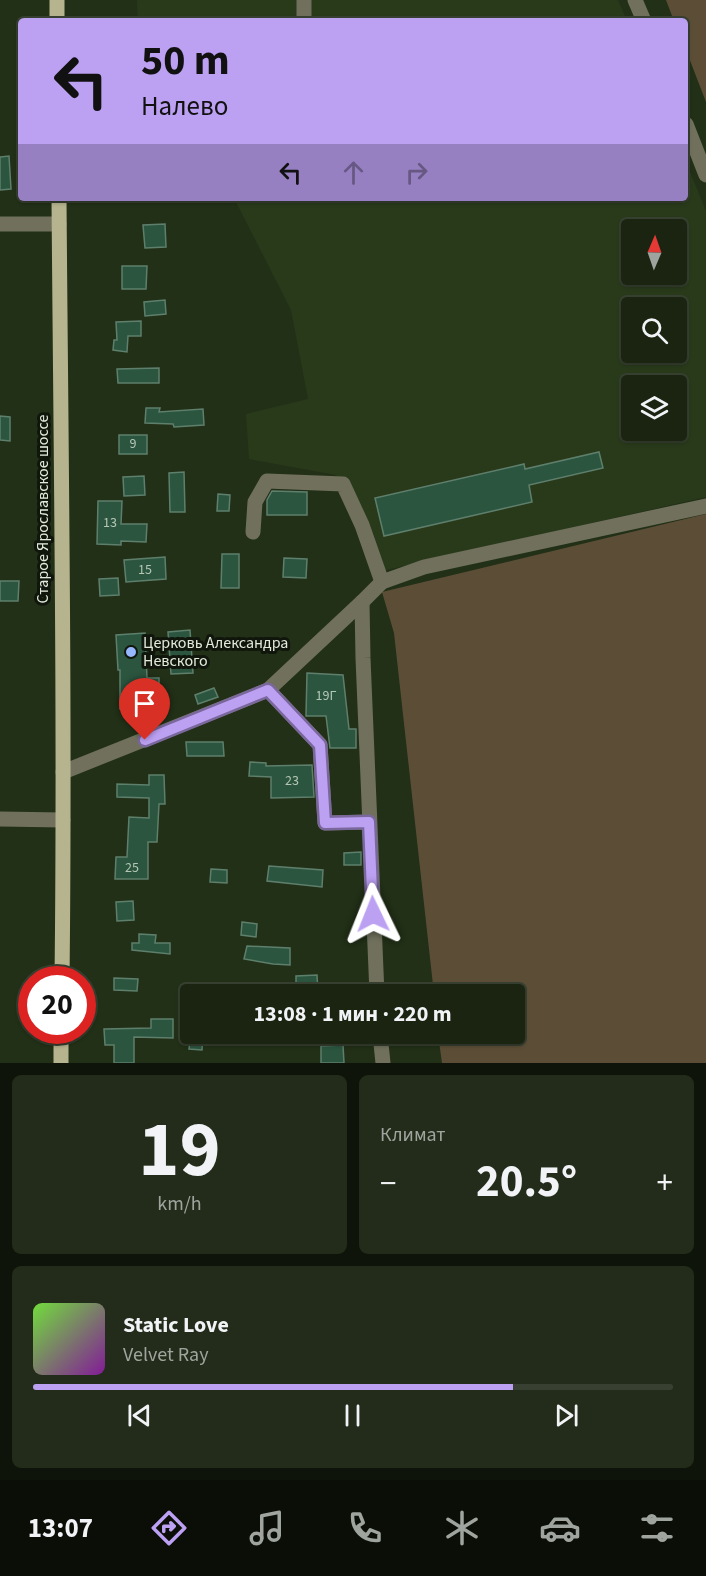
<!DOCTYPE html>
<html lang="ru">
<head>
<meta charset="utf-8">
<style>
  :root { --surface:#1a2411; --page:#232c1a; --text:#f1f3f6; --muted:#9fa49f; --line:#384131; --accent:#bca0f2 }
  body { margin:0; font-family:"Source Sans 3",sans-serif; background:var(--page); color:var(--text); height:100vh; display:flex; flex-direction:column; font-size:22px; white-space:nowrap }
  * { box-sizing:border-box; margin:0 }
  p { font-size:20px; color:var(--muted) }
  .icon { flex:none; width:33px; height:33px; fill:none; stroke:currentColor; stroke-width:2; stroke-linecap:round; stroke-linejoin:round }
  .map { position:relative; height:1063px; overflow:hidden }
  .side { display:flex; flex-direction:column; gap:12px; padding:12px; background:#0e1409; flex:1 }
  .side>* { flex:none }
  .guide { position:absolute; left:18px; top:18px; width:670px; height:183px; border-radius:6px; box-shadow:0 2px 4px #0004,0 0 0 2px var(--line); background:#bca0f2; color:#111; overflow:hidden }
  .needle { width:39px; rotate:2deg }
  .fabs { position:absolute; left:621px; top:219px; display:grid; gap:12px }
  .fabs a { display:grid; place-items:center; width:66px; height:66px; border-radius:6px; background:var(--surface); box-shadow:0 2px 4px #0004,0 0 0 2px var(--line); font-size:30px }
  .speed { position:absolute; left:18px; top:966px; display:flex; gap:12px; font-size:30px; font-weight:700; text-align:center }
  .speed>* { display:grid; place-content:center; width:78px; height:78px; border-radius:50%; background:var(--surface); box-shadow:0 2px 4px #0004,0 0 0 2px var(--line); line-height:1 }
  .speed .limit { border:9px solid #d22; background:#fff; color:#111 }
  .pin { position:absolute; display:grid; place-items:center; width:51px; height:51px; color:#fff; margin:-62px -26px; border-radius:50% 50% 50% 0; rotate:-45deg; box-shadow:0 0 6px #0007 }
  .pin .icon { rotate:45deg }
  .me { position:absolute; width:66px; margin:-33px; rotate:358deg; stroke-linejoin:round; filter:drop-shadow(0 0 4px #0008) }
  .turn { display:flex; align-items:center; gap:21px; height:126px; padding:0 24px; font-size:27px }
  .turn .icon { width:78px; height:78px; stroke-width:2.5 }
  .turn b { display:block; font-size:42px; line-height:51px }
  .lanes { display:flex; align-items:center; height:57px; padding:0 24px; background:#0003; justify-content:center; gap:30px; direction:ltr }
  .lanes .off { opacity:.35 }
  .big { font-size:45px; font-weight:700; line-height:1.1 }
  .side .card { flex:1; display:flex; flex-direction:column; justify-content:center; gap:9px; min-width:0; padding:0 21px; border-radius:9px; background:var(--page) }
  .side .dial { align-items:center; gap:0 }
  .dial b { font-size:78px; line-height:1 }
  .song { display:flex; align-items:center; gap:18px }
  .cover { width:72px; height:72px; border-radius:9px; background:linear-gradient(135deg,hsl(100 70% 55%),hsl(290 70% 35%)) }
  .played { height:6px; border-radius:3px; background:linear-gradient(90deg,var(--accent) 75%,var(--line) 75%) }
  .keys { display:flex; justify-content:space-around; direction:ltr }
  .heat { display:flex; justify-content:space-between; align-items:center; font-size:33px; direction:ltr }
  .side .tiles { flex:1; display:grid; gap:12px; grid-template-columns:1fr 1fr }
  .card:last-child { grid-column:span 2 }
  .trip { position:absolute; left:180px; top:984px; width:345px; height:60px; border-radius:6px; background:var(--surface); box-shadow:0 2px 4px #0004,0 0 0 2px var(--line); font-weight:700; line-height:60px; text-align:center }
  .dock { display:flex; height:96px; justify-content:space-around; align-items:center; background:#0a0e07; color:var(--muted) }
  .dock .icon { width:42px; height:42px }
  .dock .active { color:var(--accent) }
  .dock b { font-size:27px; color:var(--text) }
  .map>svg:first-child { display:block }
</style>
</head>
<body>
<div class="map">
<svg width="706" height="1063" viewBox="0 0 706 1063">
  <rect width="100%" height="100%" fill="#223017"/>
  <g fill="#293a1b" fill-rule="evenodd">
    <polygon points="137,0 618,0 627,21 138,21"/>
    <path d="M686 162 706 211V497L373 573 336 475 249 459 246 414 308 399 291 310 234 198H686ZM632 230H676V274H632ZM632 308H676V352H632ZM632 386H676V430H632Z"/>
  </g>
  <g fill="#5c4e36">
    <polygon points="666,0 706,0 706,102 686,50 686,21 674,21"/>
    <polygon points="706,514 706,1063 442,1063 438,1034 514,1034 514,994 434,994 394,633 382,592"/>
  </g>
  <g fill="#2b553f" stroke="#5e7f6c" stroke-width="1.5">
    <polygon points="9,156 11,189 0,190 0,157"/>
    <polygon points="165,224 166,247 145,248 143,225"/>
    <polygon points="122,266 147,266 146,289 122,289"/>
    <polygon points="165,300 166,314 145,316 144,302"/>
    <polygon points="141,321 141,336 128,336 127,352 113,350 114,340 117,340 116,322"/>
    <polygon points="159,368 159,383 118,383 117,369"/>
    <polygon points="146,408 160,408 159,412 203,409 204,425 174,427 173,424 145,423"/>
    <polygon points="0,416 10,417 10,441 0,440"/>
    <rect x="119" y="435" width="28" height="19"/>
    <polygon points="599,452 603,468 529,485 532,502 384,536 375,498 524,464 525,469"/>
    <polygon points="184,472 185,512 170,512 169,473"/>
    <polygon points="144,476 145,495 124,496 123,477"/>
    <polygon points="272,491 307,492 307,515 267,515 267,500"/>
    <polygon points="218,494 230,495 229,511 217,511"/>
    <polygon points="98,501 122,501 121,524 147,524 146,542 121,541 121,545 97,544"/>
    <polygon points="222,554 239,554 239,588 221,588"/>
    <polygon points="165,557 166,579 126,582 124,560"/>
    <polygon points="284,558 307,559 306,578 283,577"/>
    <polygon points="118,578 119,595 100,596 99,579"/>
    <polygon points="0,581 19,581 18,601 0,601"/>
    <polygon points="190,630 193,673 171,674 168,632"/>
    <polygon points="145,633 147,678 159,678 159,710 120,709 120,670 118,670 116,635"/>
    <polygon points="307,673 343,675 349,729 356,729 356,748 330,748 326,716 306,716"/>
    <polygon points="214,688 218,697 198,704 195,695"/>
    <polygon points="186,742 223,742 224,756 187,756"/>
    <polygon points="250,762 266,763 266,766 312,765 314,797 271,798 271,777 249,776"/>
    <polygon points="149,775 164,775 165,804 159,804 157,842 148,842 148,879 115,879 116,857 127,857 129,817 149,818 149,798 117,797 117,784 149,785"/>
    <polygon points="361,852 361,865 344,865 344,853"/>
    <polygon points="269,866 323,870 322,887 267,881"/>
    <polygon points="211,869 227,870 227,883 210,882"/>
    <polygon points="133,901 134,920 117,921 116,902"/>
    <polygon points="242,922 257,924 256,937 241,935"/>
    <polygon points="139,934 156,935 155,943 170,943 170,954 132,950 132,943 139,943"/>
    <polygon points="247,946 290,948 290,965 273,964 244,959"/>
    <polygon points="317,975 318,994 296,994 296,976"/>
    <polygon points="114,978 138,979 137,991 114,990"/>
    <polygon points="151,1019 173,1019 173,1038 134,1037 134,1063 114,1063 114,1045 105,1045 104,1029 151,1028"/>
    <polygon points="191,1034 203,1034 202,1050 189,1049"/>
    <polygon points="343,1045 344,1063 321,1063 321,1046"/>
  </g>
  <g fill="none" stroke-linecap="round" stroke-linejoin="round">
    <g stroke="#70705d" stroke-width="15">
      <polyline points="635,0 644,21"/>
      <polyline points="304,21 304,0"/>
      <polyline points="686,124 706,175"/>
      <polyline points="0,224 59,224"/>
      <polyline points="253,532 255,502 267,481 343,484 362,525 382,582"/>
      <polyline points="362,602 363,658 377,994"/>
      <polyline points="268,690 320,745 325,823 369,822"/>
      <polyline points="63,772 268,690 362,602 382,582 424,567 706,506"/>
      <polyline points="0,819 63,820"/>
      <polyline points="380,1034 383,1063"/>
    </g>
    <g stroke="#b6b48e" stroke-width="15">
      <polyline points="57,0 57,21"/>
      <path d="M59 198C61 458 65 719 62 980"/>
      <polyline points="61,1063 61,1030"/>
    </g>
  </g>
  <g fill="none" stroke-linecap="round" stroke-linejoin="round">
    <defs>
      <polyline id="route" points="145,740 268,690 320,745 325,823 369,822 373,914"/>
    </defs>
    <use href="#route" stroke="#7a689d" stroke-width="15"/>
    <use href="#route" stroke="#bca0f2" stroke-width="10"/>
  </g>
  <circle fill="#96b6fd" stroke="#10160b" stroke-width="2" cx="131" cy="652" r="6"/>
  <g text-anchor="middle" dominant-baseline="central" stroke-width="6" stroke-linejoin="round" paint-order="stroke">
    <g font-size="14" fill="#b4c6b4">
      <text x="133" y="444">9</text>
      <text x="110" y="523">13</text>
      <text x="145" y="570">15</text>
      <text x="326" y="696">19Г</text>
      <text x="292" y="781">23</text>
      <text x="132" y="868">25</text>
    </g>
    <g font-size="16" fill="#e2ebdb" stroke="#10160b">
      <text transform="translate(43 509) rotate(-90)">Старое Ярославское шоссе</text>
    </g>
    <g font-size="16" fill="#e2ebdb" stroke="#10160b" text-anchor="start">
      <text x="143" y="643">Церковь Александра<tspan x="143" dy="18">Невского</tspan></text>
    </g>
  </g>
</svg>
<div class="fabs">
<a><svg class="needle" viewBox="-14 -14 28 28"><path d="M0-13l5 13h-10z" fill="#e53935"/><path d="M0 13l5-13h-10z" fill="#9fa49f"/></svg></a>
<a><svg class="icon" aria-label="search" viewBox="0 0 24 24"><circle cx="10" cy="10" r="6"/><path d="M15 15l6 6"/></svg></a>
<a><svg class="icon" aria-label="layers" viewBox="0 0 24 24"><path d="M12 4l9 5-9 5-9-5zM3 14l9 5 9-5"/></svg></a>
</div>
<div class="speed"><div class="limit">20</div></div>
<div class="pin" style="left:145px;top:740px;background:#d93025"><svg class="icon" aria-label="arrive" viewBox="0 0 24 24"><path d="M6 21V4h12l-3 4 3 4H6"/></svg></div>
<svg class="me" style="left:373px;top:914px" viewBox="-20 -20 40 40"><path d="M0-17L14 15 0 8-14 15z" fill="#bca0f2" stroke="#fff" stroke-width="4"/></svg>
<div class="trip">13:08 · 1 мин · 220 m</div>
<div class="guide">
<div class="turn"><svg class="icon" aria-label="left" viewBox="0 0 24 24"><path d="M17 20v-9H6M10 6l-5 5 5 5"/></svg><div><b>50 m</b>Налево</div></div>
<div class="lanes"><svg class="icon" aria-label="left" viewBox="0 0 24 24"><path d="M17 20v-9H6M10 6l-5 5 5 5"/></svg><svg class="icon off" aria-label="ahead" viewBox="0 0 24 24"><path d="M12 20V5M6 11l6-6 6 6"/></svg><svg class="icon off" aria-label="right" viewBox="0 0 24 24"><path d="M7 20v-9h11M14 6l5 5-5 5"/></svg></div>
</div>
</div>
<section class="side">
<div class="tiles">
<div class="card dial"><b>19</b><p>km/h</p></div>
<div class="card"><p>Климат</p>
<div class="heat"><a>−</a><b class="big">20.5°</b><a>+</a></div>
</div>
<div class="card">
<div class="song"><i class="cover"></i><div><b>Static Love</b><p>Velvet Ray</p></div></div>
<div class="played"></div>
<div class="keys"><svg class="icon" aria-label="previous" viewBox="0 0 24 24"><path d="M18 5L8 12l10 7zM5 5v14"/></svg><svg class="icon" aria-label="pause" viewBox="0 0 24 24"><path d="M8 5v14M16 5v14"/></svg><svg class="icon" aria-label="next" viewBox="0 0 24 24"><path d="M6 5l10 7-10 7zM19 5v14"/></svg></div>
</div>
</div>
</section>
<nav class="dock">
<b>13:07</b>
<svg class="icon active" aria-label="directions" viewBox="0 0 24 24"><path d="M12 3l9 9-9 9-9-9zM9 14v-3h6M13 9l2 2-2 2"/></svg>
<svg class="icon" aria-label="music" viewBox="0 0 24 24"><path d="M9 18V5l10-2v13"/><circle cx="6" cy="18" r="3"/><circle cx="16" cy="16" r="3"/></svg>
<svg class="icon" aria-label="phone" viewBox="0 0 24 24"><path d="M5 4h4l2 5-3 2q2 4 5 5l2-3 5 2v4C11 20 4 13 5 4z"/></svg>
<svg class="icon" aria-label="climate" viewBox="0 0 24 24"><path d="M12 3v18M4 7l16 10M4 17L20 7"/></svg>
<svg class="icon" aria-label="car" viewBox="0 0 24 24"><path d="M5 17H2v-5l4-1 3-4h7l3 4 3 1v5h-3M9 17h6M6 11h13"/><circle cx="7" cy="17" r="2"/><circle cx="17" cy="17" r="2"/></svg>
<svg class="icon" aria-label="filters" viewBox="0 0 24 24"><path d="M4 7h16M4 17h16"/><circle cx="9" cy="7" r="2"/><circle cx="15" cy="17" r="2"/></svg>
</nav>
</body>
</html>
